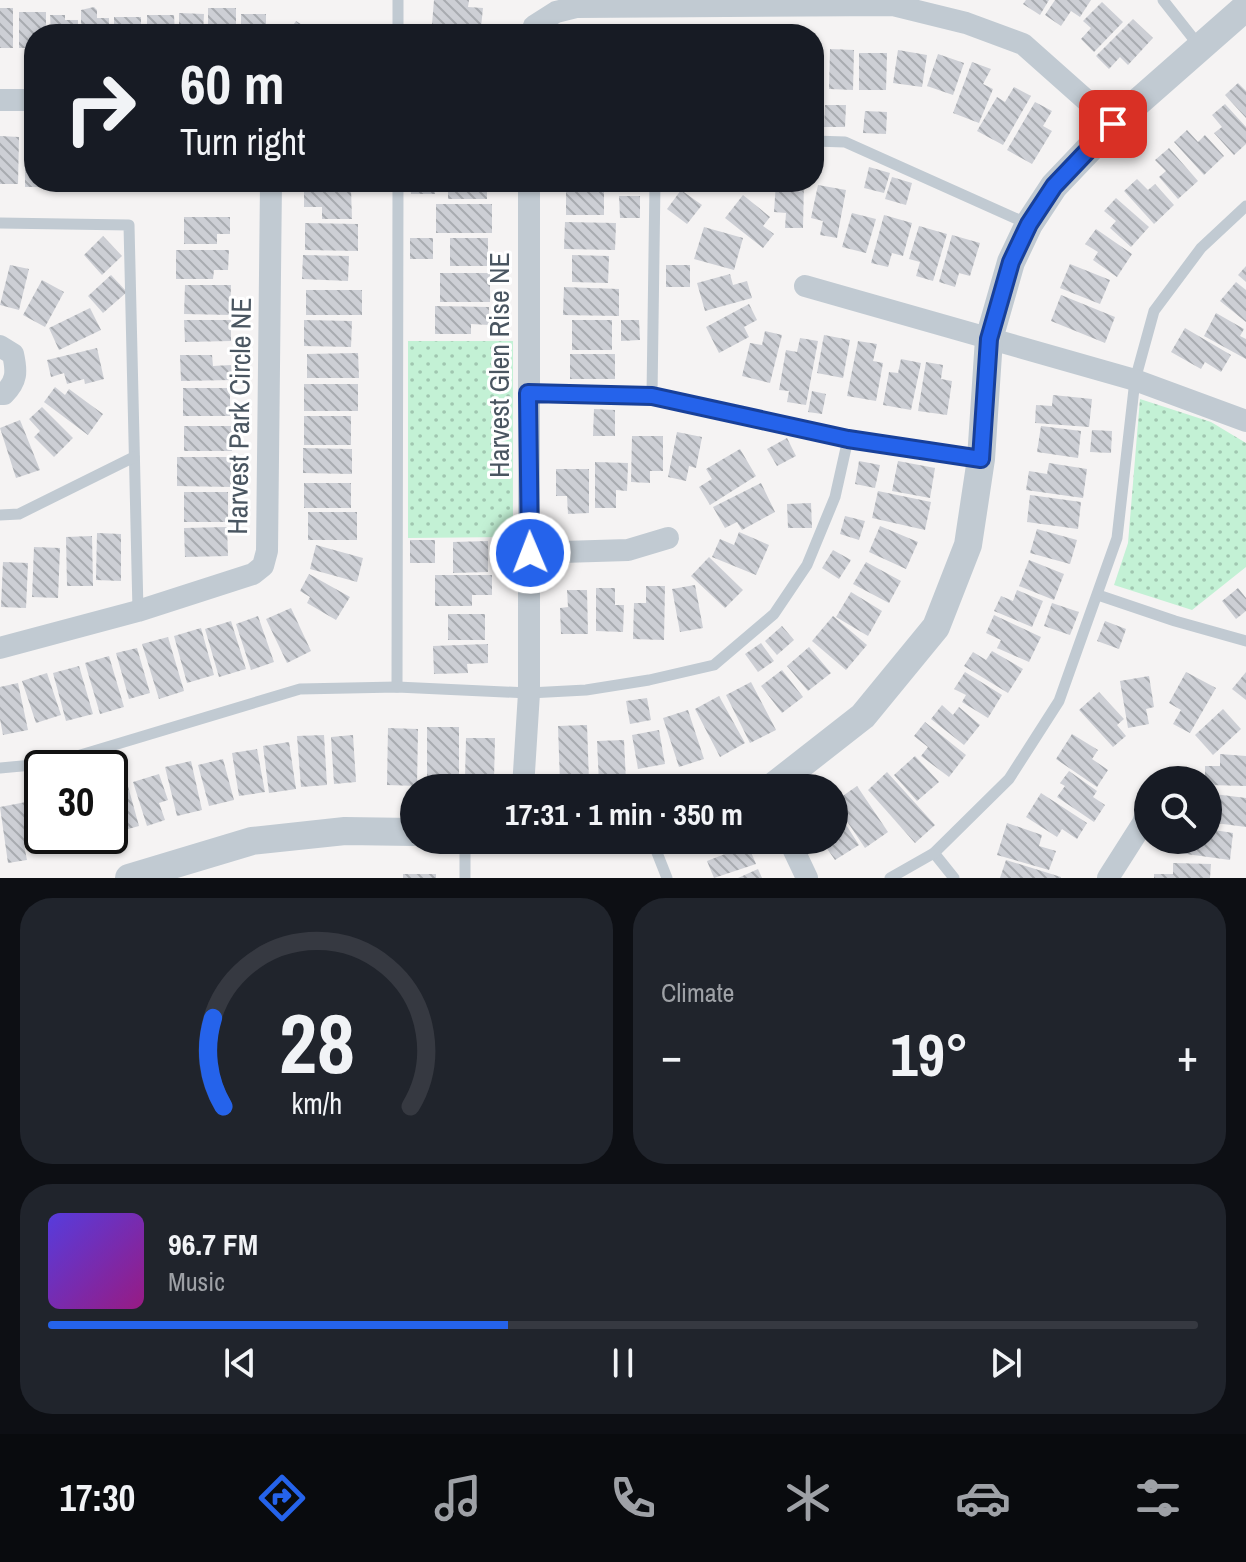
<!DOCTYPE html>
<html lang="en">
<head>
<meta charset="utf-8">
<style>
  :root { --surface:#171b24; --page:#20242c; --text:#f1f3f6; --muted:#9ea1a6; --line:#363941; --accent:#2563eb }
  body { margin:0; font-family:"Archivo Narrow",sans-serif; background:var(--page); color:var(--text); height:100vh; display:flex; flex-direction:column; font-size:30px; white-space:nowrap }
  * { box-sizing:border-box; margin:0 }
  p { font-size:26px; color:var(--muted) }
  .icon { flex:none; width:44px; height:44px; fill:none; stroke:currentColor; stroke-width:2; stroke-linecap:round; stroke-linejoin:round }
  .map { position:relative; height:878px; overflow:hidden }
  .sheet { display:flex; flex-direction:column; gap:20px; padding:20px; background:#0d0f14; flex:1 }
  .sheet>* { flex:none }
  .banner { position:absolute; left:24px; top:24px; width:800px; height:168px; border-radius:32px; box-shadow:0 2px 6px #0004; background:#171b24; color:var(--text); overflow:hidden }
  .controls { position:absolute; left:1134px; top:766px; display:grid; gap:16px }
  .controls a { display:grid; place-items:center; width:88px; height:88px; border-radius:50%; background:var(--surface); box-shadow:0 2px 6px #0004; font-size:40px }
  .speed { position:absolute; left:24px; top:750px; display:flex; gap:16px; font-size:40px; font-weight:700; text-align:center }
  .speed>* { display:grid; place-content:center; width:104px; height:104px; border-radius:50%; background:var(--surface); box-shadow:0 2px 6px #0004; line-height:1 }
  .speed .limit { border:4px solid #111; border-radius:12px; background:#fff; color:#111 }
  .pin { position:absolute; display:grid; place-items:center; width:68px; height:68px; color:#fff; margin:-34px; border-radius:16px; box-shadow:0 4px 12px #0006 }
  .me { position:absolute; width:88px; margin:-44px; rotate:359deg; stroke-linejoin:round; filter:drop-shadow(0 0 6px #0008) }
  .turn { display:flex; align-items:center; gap:28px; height:168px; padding:0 24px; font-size:36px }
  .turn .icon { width:104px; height:104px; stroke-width:2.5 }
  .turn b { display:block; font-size:56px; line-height:68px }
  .big { font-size:60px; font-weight:800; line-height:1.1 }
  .sheet .widget { flex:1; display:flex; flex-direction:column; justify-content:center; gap:12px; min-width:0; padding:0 28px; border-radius:32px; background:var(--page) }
  .sheet .dial { align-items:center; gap:0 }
  .dial svg { height:208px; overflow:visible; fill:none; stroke:var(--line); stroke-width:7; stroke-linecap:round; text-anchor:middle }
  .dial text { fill:var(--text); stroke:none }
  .song { display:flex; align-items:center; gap:24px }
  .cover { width:96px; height:96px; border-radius:12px; background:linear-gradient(135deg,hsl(250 70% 55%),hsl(310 70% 35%)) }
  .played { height:8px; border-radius:4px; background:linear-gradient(90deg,var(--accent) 40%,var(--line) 40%) }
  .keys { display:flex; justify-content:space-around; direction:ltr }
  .heat { display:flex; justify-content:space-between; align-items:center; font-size:44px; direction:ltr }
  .sheet .tiles { flex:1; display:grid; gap:20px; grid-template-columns:1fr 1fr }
  .widget:last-child { grid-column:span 2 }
  .trip { position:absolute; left:400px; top:774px; width:448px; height:80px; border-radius:40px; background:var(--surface); box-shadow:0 2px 6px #0004; font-weight:800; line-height:80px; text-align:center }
  .tab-bar { display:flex; height:128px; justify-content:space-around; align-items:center; background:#090b0e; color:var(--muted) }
  .tab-bar .icon { width:56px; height:56px }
  .tab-bar .selected { color:var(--accent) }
  .tab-bar b { font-size:36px; color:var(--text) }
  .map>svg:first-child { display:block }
</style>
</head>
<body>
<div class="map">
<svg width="1246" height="878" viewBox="0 0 1246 878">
  <defs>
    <pattern id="grass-dots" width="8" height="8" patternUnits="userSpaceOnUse" patternTransform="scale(2)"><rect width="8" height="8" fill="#c3f1d5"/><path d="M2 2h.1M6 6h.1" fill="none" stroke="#a0c6b0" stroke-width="1.8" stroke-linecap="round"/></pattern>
    <pattern id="building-back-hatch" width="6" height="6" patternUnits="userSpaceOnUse" patternTransform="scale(2)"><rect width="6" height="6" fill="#cdcfd5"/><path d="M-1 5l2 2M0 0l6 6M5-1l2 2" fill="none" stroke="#a8abb0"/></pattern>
  </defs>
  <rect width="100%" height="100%" fill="#f5f3f3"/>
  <g fill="url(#grass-dots)">
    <polygon points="408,341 513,341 513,537 408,538"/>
    <polygon points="1140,399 1211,422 1246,443 1246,567 1192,610 1114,585 1128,543"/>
  </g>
  <g fill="url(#building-back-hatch)">
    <polygon points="434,0 469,0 468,7 483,8 481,27 432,24"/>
    <polygon points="1026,0 1049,0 1040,15 1023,4"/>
    <polygon points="1055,0 1091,0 1080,17 1071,11 1061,26 1045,15"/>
    <polygon points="1102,2 1123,22 1094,52 1081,39 1091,28 1083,21"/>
    <polygon points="94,7 97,10 97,18 109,18 109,34 81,34 81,10"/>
    <rect x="0" y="8" width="13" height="40"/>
    <rect x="208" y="8" width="28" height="26"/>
    <polygon points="19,12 46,12 46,34 34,34 34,63 26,63 26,48 19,48"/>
    <polygon points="179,13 204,14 203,34 179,34"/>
    <rect x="241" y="14" width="25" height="20"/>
    <polygon points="50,15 65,15 65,20 78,20 78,34 51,34"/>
    <polygon points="147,15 174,15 175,34 147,34"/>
    <rect x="114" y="17" width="27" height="17"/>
    <polygon points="1133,19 1153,38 1128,65 1120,57 1109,69 1096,56"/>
    <polygon points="296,21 316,34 287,34"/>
    <rect x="452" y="29" width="27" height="5"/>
    <rect x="814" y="47" width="9" height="51"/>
    <polygon points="830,49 854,50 853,90 829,89"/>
    <polygon points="898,50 927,55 922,87 893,83"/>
    <polygon points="859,53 887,53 886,90 859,90"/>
    <polygon points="938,54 964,63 953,95 927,86"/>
    <polygon points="972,62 991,69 983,84 993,89 979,123 953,113"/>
    <polygon points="1238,83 1246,91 1246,118 1225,95"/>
    <polygon points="1014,87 1031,96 1003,145 977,131 997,97 1005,102"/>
    <polygon points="1035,102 1052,111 1043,126 1052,131 1032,164 1007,150"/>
    <polygon points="1225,104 1246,127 1246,144 1234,155 1214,133 1222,127 1212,115"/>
    <polygon points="825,105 846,105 845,127 824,127"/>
    <polygon points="865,111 887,112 886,134 863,133"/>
    <polygon points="1187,130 1198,142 1205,135 1224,156 1204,175 1174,142"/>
    <polygon points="0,136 19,137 18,184 0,184"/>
    <polygon points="25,136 34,136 34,182 49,182 49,187 25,187"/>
    <polygon points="1169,148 1198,181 1178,199 1159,177 1166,171 1155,160"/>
    <polygon points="869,167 890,173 884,193 864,188"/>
    <polygon points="892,177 912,183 906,205 885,199"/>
    <polygon points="1137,179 1148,190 1155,184 1174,205 1154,224 1124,191"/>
    <rect x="55" y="182" width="27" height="4"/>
    <rect x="117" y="182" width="29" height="3"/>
    <rect x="306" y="182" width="53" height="3"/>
    <polygon points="410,182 434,182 435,194 411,194"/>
    <rect x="448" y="182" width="39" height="17"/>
    <polygon points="776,182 804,182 803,228 785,228 786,213 774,212"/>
    <polygon points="818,185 846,190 837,238 820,235 823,221 811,218"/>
    <polygon points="351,189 352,219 322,219 322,207 304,207 304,190"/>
    <rect x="566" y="190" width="38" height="25"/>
    <polygon points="681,190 702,205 687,224 667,209"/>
    <polygon points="743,195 770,217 763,226 774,234 763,248 725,218"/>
    <polygon points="619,196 640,196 640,218 620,218"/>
    <polygon points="1116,198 1149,227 1131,247 1110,228 1116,221 1104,211"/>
    <rect x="436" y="204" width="56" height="29"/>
    <polygon points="852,213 876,219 866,253 842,247"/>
    <polygon points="884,215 912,223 903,256 892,253 888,267 871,263"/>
    <polygon points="184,217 230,217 230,234 217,234 217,244 184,244"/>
    <polygon points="565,222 616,223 615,250 564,249"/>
    <polygon points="305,223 358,224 358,251 305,250"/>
    <polygon points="919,226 947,234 933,281 916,276 920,262 909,259"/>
    <polygon points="704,227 743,238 734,270 694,259"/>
    <polygon points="1096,229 1132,254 1117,277 1093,260 1098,252 1085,244"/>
    <polygon points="952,235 980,243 970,276 959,273 955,287 939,282"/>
    <polygon points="103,236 122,256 102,275 84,255"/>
    <rect x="410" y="238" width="23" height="21"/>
    <rect x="450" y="238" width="38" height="28"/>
    <polygon points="176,250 229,250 228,270 214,270 213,279 176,279"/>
    <polygon points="303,255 349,256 348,281 302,279"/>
    <polygon points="572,255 609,256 608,283 572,282"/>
    <polygon points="1070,264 1110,280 1100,304 1060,288"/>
    <polygon points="10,265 29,269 19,310 0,305"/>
    <rect x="666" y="265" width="24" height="22"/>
    <polygon points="1246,266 1246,282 1238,275"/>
    <rect x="440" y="273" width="50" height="29"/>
    <polygon points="730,274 733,285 747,281 752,298 705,311 697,283"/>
    <polygon points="111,275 127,292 103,313 88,296"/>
    <polygon points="42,280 64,292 45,327 23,315"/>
    <polygon points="1236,282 1246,290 1246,322 1220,301"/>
    <polygon points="185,285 231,285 230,315 184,314"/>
    <polygon points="564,287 619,289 619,316 563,315"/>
    <rect x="306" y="290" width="56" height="25"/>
    <polygon points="1061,295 1115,317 1105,343 1051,321"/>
    <polygon points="749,304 757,320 744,327 749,337 719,353 706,327"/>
    <polygon points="435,306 489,307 489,325 471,324 471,334 435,334"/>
    <polygon points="90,308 101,330 59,350 49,328"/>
    <polygon points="1216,313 1244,329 1240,336 1246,339 1246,359 1204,336"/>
    <polygon points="184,320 231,320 231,341 185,342"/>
    <polygon points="304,320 352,321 351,347 304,346"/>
    <rect x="572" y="320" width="40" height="30"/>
    <polygon points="621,320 639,320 640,340 621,341"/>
    <polygon points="1185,328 1231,355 1221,372 1205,362 1201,369 1171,352"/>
    <polygon points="765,331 782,335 770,383 742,376 750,343 762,345"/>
    <polygon points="824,335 850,340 843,378 817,373"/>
    <polygon points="800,338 818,341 806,405 787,402 789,391 779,390 786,350 797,352"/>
    <polygon points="858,341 877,344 873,361 883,363 876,401 847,396"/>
    <polygon points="97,348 104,379 85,384 84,379 67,384 64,373 51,377 47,360"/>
    <polygon points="358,353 359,378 307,378 307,354"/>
    <rect x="570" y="354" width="45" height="25"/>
    <polygon points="180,355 212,355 213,366 231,365 232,380 181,381"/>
    <polygon points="901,359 921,363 911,410 883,405 889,372 898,373"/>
    <polygon points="926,362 943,365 941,379 952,381 947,415 918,411"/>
    <rect x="304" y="384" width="54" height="27"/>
    <polygon points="55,387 65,395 69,389 103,414 88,435 44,402"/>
    <rect x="183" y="388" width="47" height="28"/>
    <polygon points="812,391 826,394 822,414 808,412"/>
    <polygon points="1053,395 1092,399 1089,427 1035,423 1036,405 1052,406"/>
    <polygon points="42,407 73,438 54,457 34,437 40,431 29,419"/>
    <polygon points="594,409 615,410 615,436 593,436"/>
    <rect x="304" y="416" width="47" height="29"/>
    <polygon points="20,420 40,470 16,478 0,428"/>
    <rect x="184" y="426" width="48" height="25"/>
    <polygon points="1041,426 1081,431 1078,458 1037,452"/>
    <polygon points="1092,430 1112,431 1111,453 1090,452"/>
    <polygon points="677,432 702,437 696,468 689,466 686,481 668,477"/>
    <polygon points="632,436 663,436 663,471 650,471 650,483 631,482"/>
    <polygon points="787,438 796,456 777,466 767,449"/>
    <polygon points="303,448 352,449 352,474 303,473"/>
    <polygon points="740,449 756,476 710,505 699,487 712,479 706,469"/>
    <polygon points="177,457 231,457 231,487 177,486"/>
    <polygon points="859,461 880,465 875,488 855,484"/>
    <polygon points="898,461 935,468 930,498 892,491"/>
    <polygon points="595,462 628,463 627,491 616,490 616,508 595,508"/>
    <polygon points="1049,463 1087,469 1083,498 1026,490 1029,471 1047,474"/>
    <polygon points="556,469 589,469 589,513 568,514 567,496 556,496"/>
    <rect x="304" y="483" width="47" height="25"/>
    <polygon points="761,483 775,512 742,530 737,522 725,528 713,507"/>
    <polygon points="878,491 931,502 925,530 872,518"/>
    <rect x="184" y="492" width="44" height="30"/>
    <polygon points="1030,495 1081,502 1078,529 1027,522"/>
    <polygon points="811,503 812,528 788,528 787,504"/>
    <rect x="308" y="512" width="49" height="28"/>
    <polygon points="845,516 865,521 859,540 840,534"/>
    <polygon points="880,526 918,542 906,569 869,552"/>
    <polygon points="227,527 228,556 185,557 184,528"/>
    <polygon points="1037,529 1077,540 1070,564 1030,553"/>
    <polygon points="739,532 769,545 756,575 712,557 720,539 734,545"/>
    <polygon points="97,533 121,534 121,581 96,580"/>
    <polygon points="92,536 93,586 67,586 66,537"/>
    <rect x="410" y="540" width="25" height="23"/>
    <polygon points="488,541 488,572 453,573 453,542"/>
    <polygon points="316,545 363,558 357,582 310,569"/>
    <polygon points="34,547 60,548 58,598 32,597"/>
    <polygon points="833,550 851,560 839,579 822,568"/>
    <polygon points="709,557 743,590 725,608 691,576"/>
    <polygon points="1029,560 1064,574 1054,600 1019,586"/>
    <polygon points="3,562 28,563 26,608 1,607"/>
    <polygon points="866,562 901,581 889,603 853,584"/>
    <polygon points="309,574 350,597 336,620 307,603 310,597 300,591"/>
    <polygon points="435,575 492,575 492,595 472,595 472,606 435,606"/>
    <polygon points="695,585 703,628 680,632 672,589"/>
    <polygon points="646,586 665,586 664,640 633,639 634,603 646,603"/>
    <polygon points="596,588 615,588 615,605 624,605 623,632 596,631"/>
    <polygon points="1238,588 1246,598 1246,611 1236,619 1222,601"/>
    <polygon points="567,590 587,590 588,634 561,634 560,608 568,607"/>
    <polygon points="1017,590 1043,601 1032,627 994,611 1001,596 1013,601"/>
    <polygon points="851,592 882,611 868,636 836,617"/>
    <polygon points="1052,603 1079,612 1070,635 1044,626"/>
    <polygon points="291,608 311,651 287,663 266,619"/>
    <rect x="448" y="614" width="37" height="26"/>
    <polygon points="994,615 1041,637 1029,662 997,648 1001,640 986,633"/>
    <polygon points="258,616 274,662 251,670 236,624"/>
    <polygon points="833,616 867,645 846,670 812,641"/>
    <polygon points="231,621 246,669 219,677 205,629"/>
    <polygon points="1105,621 1126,629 1119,649 1097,641"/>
    <polygon points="782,626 794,640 777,655 765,641"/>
    <polygon points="201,628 214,675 187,683 174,636"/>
    <polygon points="168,637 184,691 159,699 142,644"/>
    <polygon points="761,643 774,661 758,672 745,654"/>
    <polygon points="488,644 488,663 467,664 468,673 434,674 433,646"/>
    <polygon points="809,647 831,673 808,691 787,666"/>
    <polygon points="137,648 150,693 129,699 116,653"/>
    <polygon points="992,651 1023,669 1008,693 964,666 973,652 986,660"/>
    <polygon points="109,656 124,707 100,714 85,663"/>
    <polygon points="79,666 93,714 66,721 53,673"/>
    <polygon points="782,670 803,697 782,713 761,686"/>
    <polygon points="965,672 1002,695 988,718 962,702 966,695 954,689"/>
    <polygon points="1186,672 1216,688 1190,733 1173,724 1181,710 1169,703"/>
    <polygon points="1246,672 1246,700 1232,689"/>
    <polygon points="47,673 61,715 36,723 22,681"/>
    <polygon points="1149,676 1154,707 1146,709 1149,724 1128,728 1120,681"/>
    <polygon points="751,682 776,730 750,743 726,695"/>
    <polygon points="18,683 28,730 3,735 0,719 0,687"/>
    <polygon points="1099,692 1124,719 1117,725 1126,736 1113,747 1079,710"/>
    <polygon points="719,696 745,743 720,757 695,709"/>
    <polygon points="647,698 651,720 630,724 626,701"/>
    <polygon points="942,705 953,715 959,707 980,725 964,745 931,719"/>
    <polygon points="1223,709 1241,729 1213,755 1195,735"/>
    <polygon points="688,710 704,759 679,767 663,718"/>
    <polygon points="925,722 966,755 949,777 921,756 928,747 914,736"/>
    <polygon points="587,725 589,781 560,782 558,726"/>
    <rect x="427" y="727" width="32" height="51"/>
    <polygon points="388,728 418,729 417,786 387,785"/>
    <polygon points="659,730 665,764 638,769 632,735"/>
    <polygon points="1072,734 1098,750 1092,759 1108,770 1097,787 1056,759"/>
    <polygon points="324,735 327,785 301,787 297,736"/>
    <polygon points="353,735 356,782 334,784 331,737"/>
    <polygon points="466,738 495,738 494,779 465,778"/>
    <polygon points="624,740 626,782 599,783 597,741"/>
    <polygon points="289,742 296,789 269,793 263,746"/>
    <polygon points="257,749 265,792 239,796 232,753"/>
    <polygon points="1220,754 1246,756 1246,786 1208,785 1208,780 1205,780 1205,766 1220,766"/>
    <polygon points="915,756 939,782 917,801 894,775"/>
    <polygon points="223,759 234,800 209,806 198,765"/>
    <polygon points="191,761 202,810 177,816 165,767"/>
    <polygon points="1069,771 1097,791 1093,797 1105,805 1094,822 1057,797 1065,786 1060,783"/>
    <polygon points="887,772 935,825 915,843 868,790"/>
    <polygon points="159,774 168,800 159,803 165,820 147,826 133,782"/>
    <polygon points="126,779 139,826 121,831 118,820 110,822 110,783"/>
    <polygon points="857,786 888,832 865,848 834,802"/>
    <polygon points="1041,793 1087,823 1077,839 1062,829 1057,837 1026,817"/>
    <polygon points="1214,794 1246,798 1246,827 1208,822 1208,800 1213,800"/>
    <polygon points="26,802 34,844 24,845 27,860 8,863 0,807"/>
    <polygon points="836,809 859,845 835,860 821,840 834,840"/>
    <polygon points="1007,823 1042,835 1039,846 1056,851 1049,870 997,855"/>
    <polygon points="1208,829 1233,833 1230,860 1179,853 1180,840 1208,840"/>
    <polygon points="45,836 68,836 71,848 49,853"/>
    <polygon points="76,836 96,836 97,841 79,846"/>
    <polygon points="748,845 756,864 714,878 707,861"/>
    <polygon points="1006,860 1061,877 1061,878 1000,878"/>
    <polygon points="1173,863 1211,864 1210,878 1154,878 1154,874 1173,874"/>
    <polygon points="758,869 762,878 738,878"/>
    <rect x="403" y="874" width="33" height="4"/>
  </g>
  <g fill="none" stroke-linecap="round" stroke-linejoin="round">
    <g stroke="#c1cad2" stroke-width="11">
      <polyline points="1163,0 1200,47"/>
      <polyline points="398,34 398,0"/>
      <polyline points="814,141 845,142 1028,224"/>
      <polyline points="0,223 129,225 138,611"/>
      <polyline points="528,393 652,396 848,439 981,459"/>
      <polyline points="652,396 655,182"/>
      <polyline points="0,515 19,514 134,457"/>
      <polyline points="1098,595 1175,621 1246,641"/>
      <polyline points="397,687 398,182"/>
      <polyline points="0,768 54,763 300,689 397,687 529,693 586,690 649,680 714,665 774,614 807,565 835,497 848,439"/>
      <polyline points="465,840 465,878"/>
      <polyline points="652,840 667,878"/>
      <polyline points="934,853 954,878"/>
      <polyline points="890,878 934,853 1009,779 1059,701 1117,538 1135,380 1154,311 1201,248 1246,206"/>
    </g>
    <g stroke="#c1cad2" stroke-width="22">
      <polyline points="532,34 534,26 556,12 576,7 893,5 966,23 1023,44 1113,124"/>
      <polyline points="0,100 34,100"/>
      <polyline points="805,286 1135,380 1246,421"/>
      <path d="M0 346 13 354C17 372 17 381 4 394H0"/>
      <polyline points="530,553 628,550 668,538"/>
      <polyline points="0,648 138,611 253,574 263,566 267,551 271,182"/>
      <polyline points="523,788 529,693 529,182"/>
      <polyline points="789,840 807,878"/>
      <polyline points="1108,878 1143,823 1148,807"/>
    </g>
    <g stroke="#c1cad2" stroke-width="28">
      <polyline points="771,788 863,716 936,627 968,545 981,459 989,339 1011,262 1029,224 1054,186 1113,124 1246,7"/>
      <polyline points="129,878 252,841 345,831 414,832"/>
    </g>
  </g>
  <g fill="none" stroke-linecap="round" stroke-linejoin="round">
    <defs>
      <polyline id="route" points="530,553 528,393 652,396 848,439 981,459 989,339 1011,262 1029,224 1054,186 1113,124"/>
    </defs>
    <use href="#route" stroke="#184099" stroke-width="20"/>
    <use href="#route" stroke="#2563eb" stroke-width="14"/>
  </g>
  <g text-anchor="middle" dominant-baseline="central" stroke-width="6" stroke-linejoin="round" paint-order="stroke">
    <g font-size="28" fill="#4a5661" stroke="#fff">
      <text transform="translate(499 365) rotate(-90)">Harvest Glen Rise NE</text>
      <text transform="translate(239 416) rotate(-89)">Harvest Park Circle NE</text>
    </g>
  </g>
</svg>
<div class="controls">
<a><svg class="icon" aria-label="search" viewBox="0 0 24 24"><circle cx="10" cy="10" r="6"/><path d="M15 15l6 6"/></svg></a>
</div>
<div class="speed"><div class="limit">30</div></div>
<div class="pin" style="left:1113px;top:124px;background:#d93025"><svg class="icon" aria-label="arrive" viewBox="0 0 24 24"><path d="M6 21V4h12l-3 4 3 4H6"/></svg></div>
<svg class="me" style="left:530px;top:553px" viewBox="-20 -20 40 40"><circle r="17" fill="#2563eb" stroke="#fff" stroke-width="3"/><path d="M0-11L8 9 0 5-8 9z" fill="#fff"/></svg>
<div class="trip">17:31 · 1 min · 350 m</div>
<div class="banner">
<div class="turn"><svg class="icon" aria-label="right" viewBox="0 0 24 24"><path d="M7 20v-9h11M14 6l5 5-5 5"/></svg><div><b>60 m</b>Turn right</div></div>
</div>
</div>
<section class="sheet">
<div class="tiles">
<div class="widget dial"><svg viewBox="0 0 100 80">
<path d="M14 69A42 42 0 1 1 86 69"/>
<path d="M14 69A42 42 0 0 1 10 35" stroke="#2563eb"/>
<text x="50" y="56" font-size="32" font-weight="700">28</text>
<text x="50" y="72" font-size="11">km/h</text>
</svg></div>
<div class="widget"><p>Climate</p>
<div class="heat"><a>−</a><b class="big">19°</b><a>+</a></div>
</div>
<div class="widget">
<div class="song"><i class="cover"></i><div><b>96.7 FM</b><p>Music</p></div></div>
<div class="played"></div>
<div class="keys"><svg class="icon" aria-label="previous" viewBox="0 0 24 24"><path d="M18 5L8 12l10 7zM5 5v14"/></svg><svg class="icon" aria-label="pause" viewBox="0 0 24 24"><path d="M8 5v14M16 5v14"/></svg><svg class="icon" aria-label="next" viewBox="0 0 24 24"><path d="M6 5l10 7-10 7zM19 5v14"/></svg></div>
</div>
</div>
</section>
<nav class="tab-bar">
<b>17:30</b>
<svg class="icon selected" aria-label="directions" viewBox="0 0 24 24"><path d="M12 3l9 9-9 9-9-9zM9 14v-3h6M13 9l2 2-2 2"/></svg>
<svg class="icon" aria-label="music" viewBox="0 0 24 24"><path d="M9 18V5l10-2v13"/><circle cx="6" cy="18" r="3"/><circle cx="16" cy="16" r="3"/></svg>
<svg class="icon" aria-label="phone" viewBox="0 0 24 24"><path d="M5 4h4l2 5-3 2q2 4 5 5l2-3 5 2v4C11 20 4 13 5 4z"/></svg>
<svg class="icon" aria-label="climate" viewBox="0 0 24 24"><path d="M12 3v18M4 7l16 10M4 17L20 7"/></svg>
<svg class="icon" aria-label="car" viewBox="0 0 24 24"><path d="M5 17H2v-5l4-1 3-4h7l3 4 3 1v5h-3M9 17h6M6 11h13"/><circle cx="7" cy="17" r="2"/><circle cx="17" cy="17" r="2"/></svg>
<svg class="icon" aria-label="filters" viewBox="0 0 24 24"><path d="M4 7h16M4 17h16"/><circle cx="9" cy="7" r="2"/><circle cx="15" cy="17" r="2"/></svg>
</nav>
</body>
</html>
